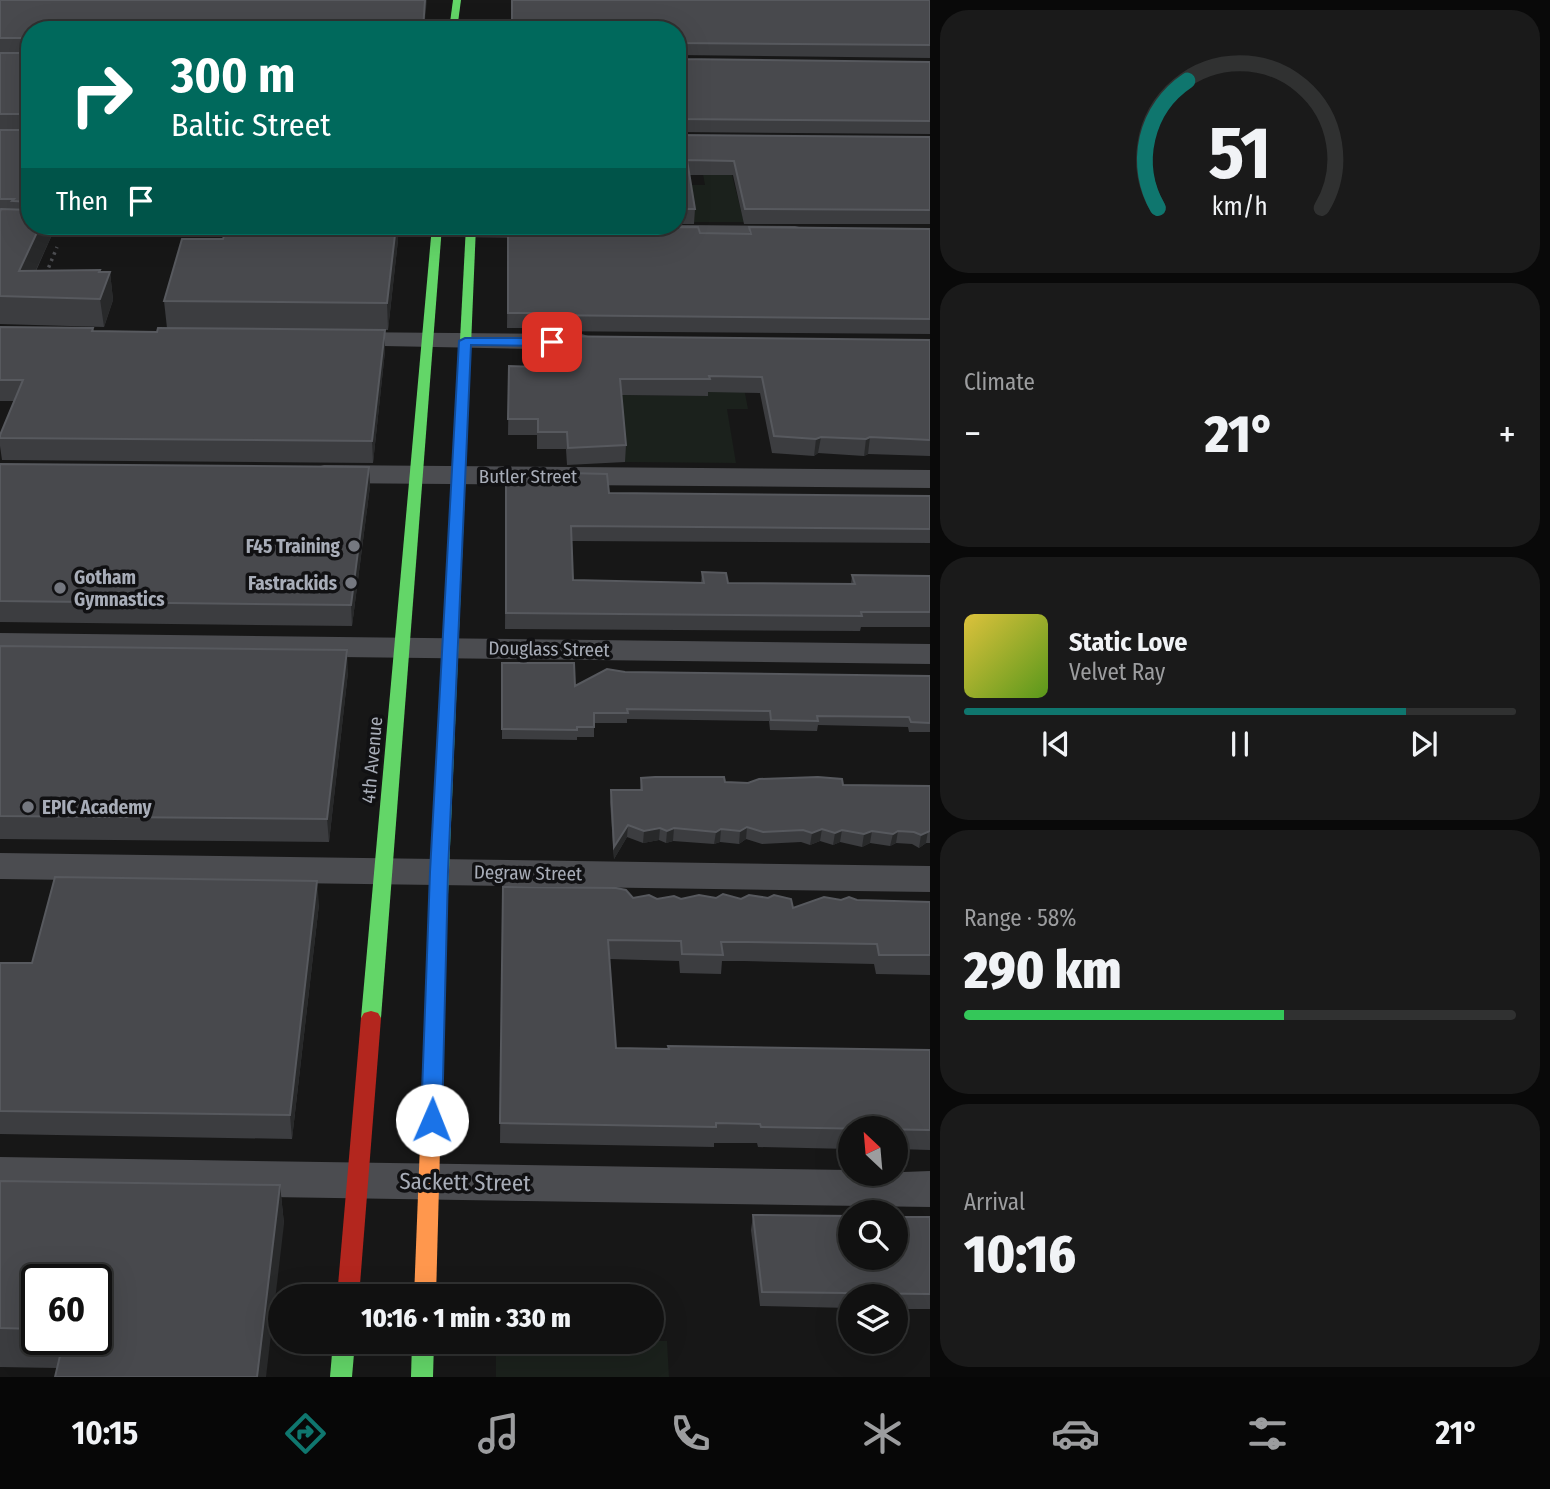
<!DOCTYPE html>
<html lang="en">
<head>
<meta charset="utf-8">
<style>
  :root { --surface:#111; --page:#1a1a1a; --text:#f1f3f6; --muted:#9c9d9f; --line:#303131; --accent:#0f766e }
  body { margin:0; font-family:"Fira Sans Condensed",sans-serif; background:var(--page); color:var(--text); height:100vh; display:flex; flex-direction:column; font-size:26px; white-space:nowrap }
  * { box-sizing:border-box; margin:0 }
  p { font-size:23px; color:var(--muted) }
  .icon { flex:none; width:38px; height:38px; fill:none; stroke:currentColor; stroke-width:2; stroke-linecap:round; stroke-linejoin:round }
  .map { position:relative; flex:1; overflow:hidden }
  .drawer { display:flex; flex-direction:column; gap:10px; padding:10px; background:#090909; width:620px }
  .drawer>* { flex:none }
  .guide { position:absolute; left:21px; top:21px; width:665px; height:214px; border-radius:28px; box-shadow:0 7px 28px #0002,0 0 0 2px var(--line); background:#00695c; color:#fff; overflow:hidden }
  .needle { width:46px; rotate:334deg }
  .buttons { position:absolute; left:838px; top:1116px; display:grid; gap:14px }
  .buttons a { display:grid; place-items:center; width:70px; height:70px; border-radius:50%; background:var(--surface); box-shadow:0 7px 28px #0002,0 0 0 2px var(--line); font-size:35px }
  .speed { position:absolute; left:21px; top:1264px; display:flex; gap:14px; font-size:35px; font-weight:700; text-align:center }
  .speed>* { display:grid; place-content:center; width:91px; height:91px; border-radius:50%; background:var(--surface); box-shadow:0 7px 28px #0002,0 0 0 2px var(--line); line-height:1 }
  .speed .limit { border:4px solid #111; border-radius:10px; background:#fff; color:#111 }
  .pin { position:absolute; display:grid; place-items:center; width:60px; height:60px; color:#fff; margin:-30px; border-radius:14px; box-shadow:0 4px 10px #0006 }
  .me { position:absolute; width:77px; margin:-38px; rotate:1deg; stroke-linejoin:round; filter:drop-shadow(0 0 5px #0008) }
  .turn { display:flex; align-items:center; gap:24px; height:147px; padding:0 35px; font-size:32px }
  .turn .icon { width:91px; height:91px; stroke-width:2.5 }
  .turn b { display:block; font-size:49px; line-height:60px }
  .then { display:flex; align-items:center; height:66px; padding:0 35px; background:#0003; gap:14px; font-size:26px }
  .big { font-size:52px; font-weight:800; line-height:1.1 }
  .drawer .tile { flex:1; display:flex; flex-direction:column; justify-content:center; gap:10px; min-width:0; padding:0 24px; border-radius:28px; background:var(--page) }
  .drawer .dial { align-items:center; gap:0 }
  .dial svg { height:182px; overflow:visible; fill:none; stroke:var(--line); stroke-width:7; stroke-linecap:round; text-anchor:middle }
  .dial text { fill:var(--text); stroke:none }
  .song { display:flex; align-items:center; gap:21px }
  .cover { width:84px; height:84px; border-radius:10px; background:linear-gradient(135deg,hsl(50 70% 55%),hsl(90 70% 35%)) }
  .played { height:7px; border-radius:4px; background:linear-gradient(90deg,var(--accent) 80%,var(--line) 80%) }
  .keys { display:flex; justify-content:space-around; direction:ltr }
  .heat { display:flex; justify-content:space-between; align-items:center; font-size:38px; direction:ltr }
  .charge { height:10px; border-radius:5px; background:linear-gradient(90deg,#34c759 58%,var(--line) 0) }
  .trip { position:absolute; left:268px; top:1284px; width:396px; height:70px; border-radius:35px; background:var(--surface); box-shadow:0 7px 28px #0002,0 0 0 2px var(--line); font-weight:800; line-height:70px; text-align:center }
  .dock { display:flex; height:112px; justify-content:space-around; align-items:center; background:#070707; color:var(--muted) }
  .dock .icon { width:49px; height:49px }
  .dock .on { color:var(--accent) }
  .dock b { font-size:32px; color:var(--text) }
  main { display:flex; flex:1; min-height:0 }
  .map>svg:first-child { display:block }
</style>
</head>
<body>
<main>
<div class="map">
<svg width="931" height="1377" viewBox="0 0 931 1377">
  <rect width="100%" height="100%" fill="#171717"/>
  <g fill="#1b211c">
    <polygon points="699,152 726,152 744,222 694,222 688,185 705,185"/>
    <polygon points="703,361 739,362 748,409 727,409 736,463 625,462 619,395 708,396"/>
    <polygon points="651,1341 667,1341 669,1377 496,1377 496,1342"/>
  </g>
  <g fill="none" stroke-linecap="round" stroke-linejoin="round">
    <polyline stroke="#4d4e52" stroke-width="3.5" stroke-dasharray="2.5 4.5" stroke-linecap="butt" points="46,274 57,247"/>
    <g fill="#4b4c50" fill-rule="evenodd">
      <polygon points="0,220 30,220 30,226 279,226 282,229 278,234 270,236 0,234"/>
      <polygon points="677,225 795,226 803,228 807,233 803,238 795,240 653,239 645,237 641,232 650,226"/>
      <polygon points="343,226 561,226 566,231 562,236 554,238 352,236 344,234 340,229"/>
      <polygon points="342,332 582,334 591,337 595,342 591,347 582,350 333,345 329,340 333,335"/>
      <polygon points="324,465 931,470 931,488 324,483 314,480 310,474 314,468"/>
      <polygon points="0,633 931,644 931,664 0,653"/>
      <polygon points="0,853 931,866 931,892 0,879"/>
      <polygon points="0,1157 850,1170 850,1174 931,1171 931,1207 0,1193"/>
    </g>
    <g fill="#63d668" fill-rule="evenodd">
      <polygon points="453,0 461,0 457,30 449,30"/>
      <polygon points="432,226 442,226 381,1018 378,1023 371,1025 364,1023 361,1018"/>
      <polygon points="466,226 476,226 445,966 443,971 429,971 427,966"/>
      <polygon points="333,1342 355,1342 352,1377 330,1377"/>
      <polygon points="412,1342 434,1342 433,1377 411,1377"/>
    </g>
    <polygon fill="#ff974d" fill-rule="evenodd" points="436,959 443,961 445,966 436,1297 414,1297 427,966 429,961"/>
    <polygon fill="#b3261e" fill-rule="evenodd" points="371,1011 378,1013 381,1018 359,1297 337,1297 361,1018 364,1013"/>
  </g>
  <g fill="#3c3d40" fill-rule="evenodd">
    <polygon points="0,0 424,30 30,52 0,52"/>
    <polygon points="930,0 930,58 677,55 677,30"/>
    <rect x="0" y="53" width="30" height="76"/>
    <polygon points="677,56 678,59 930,62 930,134 677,132"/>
    <polygon points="0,130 30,130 30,226 49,226 51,237 36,271 100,270 100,272 110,272 113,300 104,327 0,324"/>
    <polygon points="677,135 930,137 930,224 744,224 733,175 689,175 695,209 694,224 677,224"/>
    <polygon points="749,227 930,229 930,334 536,331 536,328 507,328 508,228 749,234"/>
    <polygon points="223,239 398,240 388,330 167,328 164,301"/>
    <polygon points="0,327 93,328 94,331 385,351 373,463 2,460 0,446 0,435 14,401 0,401"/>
    <polygon points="536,336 930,340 930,456 868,454 864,456 818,453 814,456 772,453 760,393 708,392 708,396 621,395 626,445 625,462 567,465 566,449 537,449 537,435 508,435 509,366 536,367"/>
    <polygon points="0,464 369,467 370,486 352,626 0,622"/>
    <polygon points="568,473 609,493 930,496 930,543 572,541 573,580 701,583 702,572 728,583 851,584 852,575 930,576 930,627 861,627 860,631 505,629 506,481 568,481"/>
    <polygon points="0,646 348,672 329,842 0,839"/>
    <polygon points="502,663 575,686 625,672 930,676 930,732 909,732 908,727 818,725 817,731 770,730 769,721 627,719 627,723 594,723 594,737 577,737 577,740 502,739"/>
    <polygon points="641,778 725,782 930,786 930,843 926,843 919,848 912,844 896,843 890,846 870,843 862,847 840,842 833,845 820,841 810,845 801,842 762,844 746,839 739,844 720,842 714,844 673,841 666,843 659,840 643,843 627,837 614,859 610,802 611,790 640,790"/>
    <polygon points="503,887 633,898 741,899 793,908 841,900 930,902 930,975 876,974 874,964 744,961 722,961 721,974 680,973 679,961 609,959 616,1048 930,1050 930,1150 896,1149 896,1129 850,1129 850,1149 758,1147 757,1143 714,1143 714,1147 500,1143"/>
    <polygon points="319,904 292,1139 0,1134 0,963 32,963"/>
    <path d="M0 1181 280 1185 284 1224 57 1368 0 1367ZM37 1279 96 1339H37Z"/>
    <polygon points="753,1215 930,1217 930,1309 896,1309 896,1297 850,1297 850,1308 760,1306 751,1230"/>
  </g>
  <g fill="#28292a">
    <polygon points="425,0 427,0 424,30 423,30"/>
    <polygon points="40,226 49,226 51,237 24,296 19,271"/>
    <polygon points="396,226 398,226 398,240 388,330 387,303"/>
    <polygon points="100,270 102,292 110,272 113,300 104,327 100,299"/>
    <polygon points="385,330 385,351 373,463 372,441"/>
    <polygon points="821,437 818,453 814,456 816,439"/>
    <polygon points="870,437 868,454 864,456 866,439"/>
    <polygon points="369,467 370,486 352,626 351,605"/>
    <polygon points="347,650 348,672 329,842 327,819"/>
    <polygon points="628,825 627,837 614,859 614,847"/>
    <polygon points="747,827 746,839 739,844 740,831"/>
    <polygon points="660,828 659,840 643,843 644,831"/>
    <polygon points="674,828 673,841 666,843 667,831"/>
    <polygon points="721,829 720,842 714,844 716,832"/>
    <polygon points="822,829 820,841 810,845 812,833"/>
    <polygon points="842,830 840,842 833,845 835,833"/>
    <polygon points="872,831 870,843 862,847 864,834"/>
    <polygon points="898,831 896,843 890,846 893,834"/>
    <polygon points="928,831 926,843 919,848 921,835"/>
    <polygon points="317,881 319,904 292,1139 290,1115"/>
    <polygon points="280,1185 284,1224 266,1377 257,1377"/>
  </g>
  <g fill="#48494d" stroke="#57595e" stroke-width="2">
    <polygon points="0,0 425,0 423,30 30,30 30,38 0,38"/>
    <polygon points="512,0 930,0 930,45 677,43 677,30 512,30"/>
    <rect x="0" y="53" width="30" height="61"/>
    <polygon points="677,56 678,59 930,62 930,121 677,119"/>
    <polygon points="0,130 30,130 30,203 30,202 12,201 14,199 0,199"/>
    <polygon points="677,135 930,137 930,210 745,209 734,161 687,160 695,209 677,209"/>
    <polygon points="1,209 30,210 30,226 40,226 19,271 100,270 99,272 110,272 100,299 0,296 0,212"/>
    <polygon points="227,226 396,226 387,303 164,301 182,239 223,239"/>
    <polygon points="698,227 700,233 751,234 749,227 930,229 930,319 536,315 536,313 508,313 508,228"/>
    <polygon points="0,327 93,328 92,331 157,332 158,328 385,330 372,441 0,438 0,435 23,380 0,380"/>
    <polygon points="536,336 930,340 930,440 870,437 866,439 821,437 816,439 774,436 762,377 709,376 710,379 620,379 626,445 568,448 567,432 538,432 538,419 508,419 509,366 537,367"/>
    <polygon points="0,464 369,467 351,605 0,601"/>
    <polygon points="568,473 607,474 609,493 930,496 930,529 571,526 573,580 704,583 702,572 726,573 728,583 855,584 852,575 930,576 930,612 861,612 862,616 506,613 506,481 569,481"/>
    <polygon points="0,646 347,650 327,819 0,816"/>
    <polygon points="502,663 574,663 575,686 607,669 625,672 930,676 930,723 911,722 909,717 817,716 818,721 771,720 770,711 627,709 628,713 594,713 594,727 577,727 577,730 502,729"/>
    <polygon points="655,777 724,777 725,782 748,783 759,779 818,777 842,779 843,785 930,786 930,831 921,835 914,832 898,831 893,834 872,831 864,834 842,830 835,833 822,829 812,833 803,830 763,832 747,827 740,831 721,829 716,832 674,828 667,831 660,828 644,831 628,825 614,847 611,790 642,790 641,778"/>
    <polygon points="55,877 317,881 290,1115 0,1111 0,963 32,963"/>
    <polygon points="503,887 616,888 626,890 633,898 649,895 657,899 674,896 681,899 699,895 716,898 723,894 741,899 749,895 768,898 774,895 791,899 793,908 824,897 841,900 849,897 857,900 930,902 930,955 879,955 877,944 747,942 721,942 723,955 682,954 681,941 608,940 616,1048 669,1049 668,1046 930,1050 930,1130 761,1127 760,1124 716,1123 716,1127 500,1123"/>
    <polygon points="0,1181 280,1185 257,1377 55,1377 64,1339 96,1339 96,1279 37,1279 37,1329 0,1328"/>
    <polygon points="753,1215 850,1216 850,1258 896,1258 896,1217 930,1217 930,1294 762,1292"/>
  </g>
  <polygon fill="#1a73e8" stroke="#114b97" stroke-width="2" points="465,338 552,338 558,342 552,346 471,345 448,872 442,1120 439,1126 432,1128 424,1126 421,1120 430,872 459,341"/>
  <g fill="#757880" stroke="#111113" stroke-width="2.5">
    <circle cx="354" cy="546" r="7"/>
    <circle cx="351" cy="583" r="7"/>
    <circle cx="60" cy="588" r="7"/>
    <circle cx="28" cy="807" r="7"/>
  </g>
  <g text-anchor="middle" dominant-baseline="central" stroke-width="7" stroke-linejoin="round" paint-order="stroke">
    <g font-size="19" fill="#a8adb8" stroke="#111113">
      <text x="528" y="476">Butler Street</text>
      <text transform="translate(549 649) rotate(1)">Douglass Street</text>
      <text transform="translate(372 760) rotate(-85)">4th Avenue</text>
      <text transform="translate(528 873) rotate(1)">Degraw Street</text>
    </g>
    <g font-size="19" font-weight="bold" fill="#a8adb8" stroke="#111113" text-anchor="end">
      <text x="340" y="546">F45 Training</text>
      <text x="74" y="577" text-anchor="start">Gotham<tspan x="74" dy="22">Gymnastics</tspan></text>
      <text x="337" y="583">Fastrackids</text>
      <text x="42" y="807" text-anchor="start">EPIC Academy</text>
    </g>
    <g font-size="23" fill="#a8adb8" stroke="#111113">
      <text transform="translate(465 1182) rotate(1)">Sackett Street</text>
    </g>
  </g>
</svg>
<div class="buttons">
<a><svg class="needle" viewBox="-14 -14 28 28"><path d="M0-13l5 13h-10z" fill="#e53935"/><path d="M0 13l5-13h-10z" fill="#9c9d9f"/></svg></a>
<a><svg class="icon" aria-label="search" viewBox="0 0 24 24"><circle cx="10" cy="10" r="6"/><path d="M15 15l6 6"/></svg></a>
<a><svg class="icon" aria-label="layers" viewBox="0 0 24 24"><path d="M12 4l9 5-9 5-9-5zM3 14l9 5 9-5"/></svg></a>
</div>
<div class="speed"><div class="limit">60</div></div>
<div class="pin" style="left:552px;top:342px;background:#d93025"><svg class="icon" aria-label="arrive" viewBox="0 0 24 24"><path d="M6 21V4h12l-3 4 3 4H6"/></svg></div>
<svg class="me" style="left:432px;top:1120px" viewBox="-20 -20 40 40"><circle r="19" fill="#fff"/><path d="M0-13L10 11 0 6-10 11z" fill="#1a73e8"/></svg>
<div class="trip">10:16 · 1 min · 330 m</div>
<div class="guide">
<div class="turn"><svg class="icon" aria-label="right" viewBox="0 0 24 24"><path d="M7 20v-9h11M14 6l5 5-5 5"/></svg><div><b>300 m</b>Baltic Street</div></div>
<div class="then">Then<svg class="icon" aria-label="arrive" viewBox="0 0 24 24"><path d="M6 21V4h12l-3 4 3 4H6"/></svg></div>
</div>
</div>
<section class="drawer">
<div class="tile dial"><svg viewBox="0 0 100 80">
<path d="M14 69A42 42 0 1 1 86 69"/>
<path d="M14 69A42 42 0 0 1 27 13" stroke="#0f766e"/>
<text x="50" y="56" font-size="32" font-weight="700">51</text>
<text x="50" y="72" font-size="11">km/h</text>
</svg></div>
<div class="tile"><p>Climate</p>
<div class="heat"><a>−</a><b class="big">21°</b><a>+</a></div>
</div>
<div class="tile">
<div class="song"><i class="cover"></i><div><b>Static Love</b><p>Velvet Ray</p></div></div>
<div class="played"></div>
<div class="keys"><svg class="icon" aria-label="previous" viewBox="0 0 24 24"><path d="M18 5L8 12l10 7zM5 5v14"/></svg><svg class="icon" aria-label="pause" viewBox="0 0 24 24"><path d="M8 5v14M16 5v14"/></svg><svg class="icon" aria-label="next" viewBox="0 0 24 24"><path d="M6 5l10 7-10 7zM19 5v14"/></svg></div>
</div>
<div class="tile"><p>Range · 58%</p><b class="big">290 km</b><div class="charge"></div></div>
<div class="tile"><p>Arrival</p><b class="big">10:16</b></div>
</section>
</main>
<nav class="dock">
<b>10:15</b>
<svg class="icon on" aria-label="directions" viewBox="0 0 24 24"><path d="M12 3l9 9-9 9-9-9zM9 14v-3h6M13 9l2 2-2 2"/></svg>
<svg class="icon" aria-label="music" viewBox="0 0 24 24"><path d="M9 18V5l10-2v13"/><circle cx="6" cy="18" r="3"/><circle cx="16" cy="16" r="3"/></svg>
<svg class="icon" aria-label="phone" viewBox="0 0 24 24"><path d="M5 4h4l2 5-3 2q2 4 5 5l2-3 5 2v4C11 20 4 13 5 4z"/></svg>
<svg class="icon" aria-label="climate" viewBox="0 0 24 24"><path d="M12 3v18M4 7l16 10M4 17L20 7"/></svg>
<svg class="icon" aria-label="car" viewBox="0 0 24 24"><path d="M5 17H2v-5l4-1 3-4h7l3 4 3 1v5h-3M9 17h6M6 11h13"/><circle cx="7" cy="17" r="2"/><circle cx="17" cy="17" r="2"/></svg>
<svg class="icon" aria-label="filters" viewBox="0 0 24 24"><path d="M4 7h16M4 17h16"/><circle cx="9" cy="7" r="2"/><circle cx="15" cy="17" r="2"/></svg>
<b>21°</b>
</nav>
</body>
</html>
